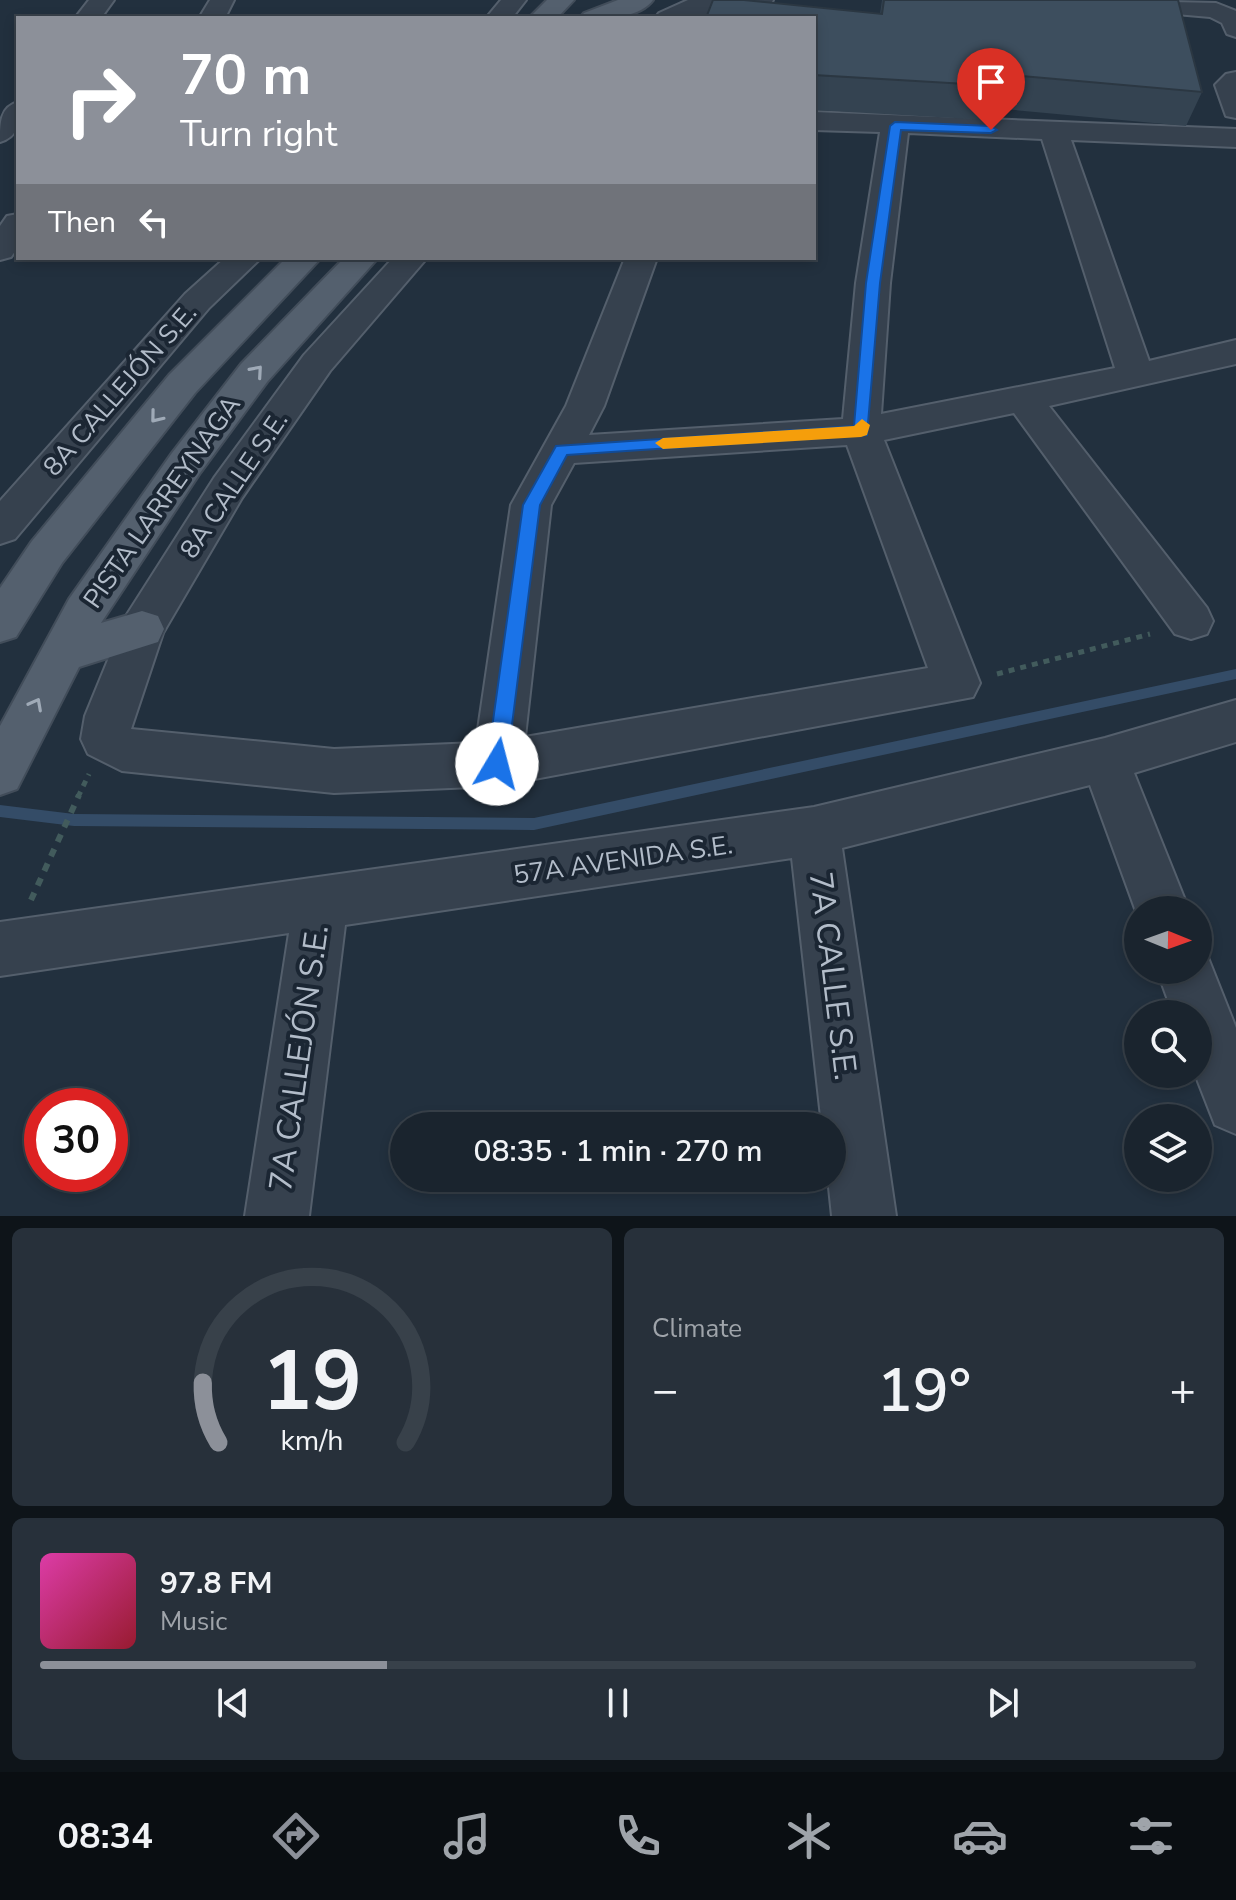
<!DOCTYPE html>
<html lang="en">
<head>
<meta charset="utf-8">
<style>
  :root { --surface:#1a242e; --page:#27303a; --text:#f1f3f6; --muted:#9fa4aa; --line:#38414a; --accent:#8c9099 }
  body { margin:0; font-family:"Nunito Sans",sans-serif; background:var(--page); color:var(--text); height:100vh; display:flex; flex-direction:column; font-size:30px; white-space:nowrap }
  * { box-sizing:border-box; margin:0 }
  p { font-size:26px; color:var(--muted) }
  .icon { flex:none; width:44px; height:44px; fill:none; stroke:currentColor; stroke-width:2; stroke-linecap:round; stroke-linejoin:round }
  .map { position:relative; height:1216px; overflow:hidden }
  .sheet { display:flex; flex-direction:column; gap:12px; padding:12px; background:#0e1419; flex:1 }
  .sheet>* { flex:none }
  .hud { position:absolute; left:16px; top:16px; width:800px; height:244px; border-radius:0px; box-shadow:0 4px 12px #0003,0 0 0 2px var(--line); background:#8c9099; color:#fff; overflow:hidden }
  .needle { width:52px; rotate:91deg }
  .buttons { position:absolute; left:1124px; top:896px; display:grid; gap:16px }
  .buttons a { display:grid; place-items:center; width:88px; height:88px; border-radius:50%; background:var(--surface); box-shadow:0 4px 12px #0003,0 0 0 2px var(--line); font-size:40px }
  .speed { position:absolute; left:24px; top:1088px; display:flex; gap:16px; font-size:40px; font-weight:700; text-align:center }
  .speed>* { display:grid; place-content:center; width:104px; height:104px; border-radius:50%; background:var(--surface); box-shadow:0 4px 12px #0003,0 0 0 2px var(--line); line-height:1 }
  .speed .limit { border:12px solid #d22; background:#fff; color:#111 }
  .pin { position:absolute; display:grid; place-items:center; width:68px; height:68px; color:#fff; margin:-82px -34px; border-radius:50% 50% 50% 0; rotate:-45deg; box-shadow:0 0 8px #0007 }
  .pin .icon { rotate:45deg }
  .me { position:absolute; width:88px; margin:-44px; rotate:8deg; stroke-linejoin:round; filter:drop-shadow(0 0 6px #0008) }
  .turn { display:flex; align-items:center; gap:28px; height:168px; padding:0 32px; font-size:36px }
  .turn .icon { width:104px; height:104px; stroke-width:2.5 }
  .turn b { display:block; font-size:56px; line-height:68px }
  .then { display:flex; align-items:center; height:76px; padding:0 32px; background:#0003; gap:16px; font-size:30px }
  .big { font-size:60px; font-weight:600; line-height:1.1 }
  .sheet .tile { flex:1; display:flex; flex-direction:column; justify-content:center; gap:12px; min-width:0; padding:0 28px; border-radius:12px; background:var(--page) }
  .sheet .dial { align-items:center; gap:0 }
  .dial svg { height:208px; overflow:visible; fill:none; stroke:var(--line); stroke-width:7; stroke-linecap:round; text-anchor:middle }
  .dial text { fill:var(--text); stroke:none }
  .song { display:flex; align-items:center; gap:24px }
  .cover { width:96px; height:96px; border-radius:12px; background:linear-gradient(135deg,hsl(320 70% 55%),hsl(350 70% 35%)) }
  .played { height:8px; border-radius:4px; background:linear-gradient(90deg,var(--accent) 30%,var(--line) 30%) }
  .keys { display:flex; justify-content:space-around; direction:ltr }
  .heat { display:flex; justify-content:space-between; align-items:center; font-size:44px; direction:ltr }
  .sheet .tiles { flex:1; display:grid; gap:12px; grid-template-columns:1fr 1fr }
  .tile:last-child { grid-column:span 2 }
  .trip { position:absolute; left:390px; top:1112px; width:456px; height:80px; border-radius:40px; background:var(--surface); box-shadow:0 4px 12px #0003,0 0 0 2px var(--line); font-weight:600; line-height:80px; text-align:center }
  .tabs { display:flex; height:128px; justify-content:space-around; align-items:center; background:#0a0e12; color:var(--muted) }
  .tabs .icon { width:56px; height:56px }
  .tabs .selected { color:var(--accent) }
  .tabs b { font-size:36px; color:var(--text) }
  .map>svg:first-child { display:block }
</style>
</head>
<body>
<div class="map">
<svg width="1236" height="1216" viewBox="0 0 1236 1216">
  <rect width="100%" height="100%" fill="#22303e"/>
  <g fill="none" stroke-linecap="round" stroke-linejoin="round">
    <polygon fill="#344c67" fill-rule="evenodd" points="1236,669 1236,679 534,830 74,826 0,817 0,805 74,814 534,818"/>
    <defs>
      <g id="minor">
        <polygon points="89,0 114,0 101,18 75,18"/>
        <polygon points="210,0 234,0 225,18 199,18"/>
        <polygon points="501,0 526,0 512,18 486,18"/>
        <polygon points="688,0 720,0 710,8 736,0 773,0 770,5 730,18 655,18 659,13"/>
        <polygon points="1084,0 1216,3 1236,11 1236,37 1227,34 1222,23 1210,17 1096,7"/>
        <polygon points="1236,72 1236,118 1226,116 1215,85 1226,74"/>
        <path d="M18 102C18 120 21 136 0 142 0 123 0 107 18 102Z"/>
        <path d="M814 112 1236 129V147L1071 140 1149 361 1236 340V364L1049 406 1207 608 1213 621 1207 634 1191 639 1175 634 1014 413 884 440 980 683 973 697 497 786 334 793 122 771 88 754 81 739 85 716 126 616 214 478 304 355 393 258H427L330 371 242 498 163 633 131 729 334 749 476 743 511 505 566 406 625 258H657L604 406 589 435 843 419 856 283 880 132 814 130ZM908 133 1042 139 1115 368 881 414 890 283ZM847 445 928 668 525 737 551 505 574 463Z"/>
        <polygon points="18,214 18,247 11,257 0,260 0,226 7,216"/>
        <polygon points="225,258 261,258 209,308 15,539 0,544 0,501 185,294"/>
        <polygon points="1236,700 1236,742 1134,773 1189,910 1138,910 1138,917 1090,785 842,848 896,1216 832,1216 828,1178 832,1178 832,1126 822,1126 792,858 345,925 309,1216 245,1216 289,933 0,976 0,922 814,807 1105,738"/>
        <polygon points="1198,948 1205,950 1236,1028 1236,1134 1215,1125 1195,1074 1198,1074 1198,1014 1173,1014 1157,970 1198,970"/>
      </g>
      <g id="major">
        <polygon points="547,0 574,0 557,18 529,18"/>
        <path d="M618 0H653C638 20 603 18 580 18L584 13Z"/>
        <polygon points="286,258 321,258 195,393 62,563 16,637 0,642 0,588 32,541 169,375"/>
        <polygon points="344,258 378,258 267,382 200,473 101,623 142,611 158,616 164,629 158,642 79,667 17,789 0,795 0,726 69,599 172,453 241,364"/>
      </g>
    </defs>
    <use href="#minor" stroke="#545f6c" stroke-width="4"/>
    <use href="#major" stroke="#424d5a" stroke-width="4"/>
    <g stroke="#425b5c" stroke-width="5" stroke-dasharray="6 6" stroke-linecap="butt">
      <polyline points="997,674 1150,634"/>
      <polyline points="78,797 89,774"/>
    </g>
    <polyline stroke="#425b5c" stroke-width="6" stroke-dasharray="8 8" stroke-linecap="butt" points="31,900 79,795"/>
    <use href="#minor" fill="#36414e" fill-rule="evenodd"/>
    <use href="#major" fill="#54606e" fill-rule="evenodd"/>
  </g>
  <polygon fill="#344351" points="882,0 1178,0 1202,92 1186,126 993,108 990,120 814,110 814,18 880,14"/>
  <polygon fill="#3d4e5e" stroke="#2b3742" stroke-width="2" points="713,0 744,0 882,14 884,0 1178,0 1202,92 1000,74 1000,86 814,75 814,18 706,18"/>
  <defs><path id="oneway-chevron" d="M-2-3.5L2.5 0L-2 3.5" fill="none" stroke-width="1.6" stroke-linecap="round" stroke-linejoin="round" transform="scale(2)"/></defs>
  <g stroke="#9faab7">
    <use href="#oneway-chevron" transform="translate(257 371) rotate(-49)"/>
    <use href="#oneway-chevron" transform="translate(156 417) rotate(129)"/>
    <use href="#oneway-chevron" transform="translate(36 704) rotate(-62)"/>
  </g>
  <polygon fill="#1a73e8" stroke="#114b97" stroke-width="2" points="895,122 991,126 997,130 991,133 901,130 880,283 867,435 567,455 540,505 507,764 497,773 490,770 487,764 523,505 556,446 854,426 866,283 890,126"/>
  <polygon fill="#f59e0b" points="862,419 870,425 867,435 861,437 663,449 655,443 663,438 854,426"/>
  <g text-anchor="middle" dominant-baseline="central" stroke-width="8" stroke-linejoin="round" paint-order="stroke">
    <g font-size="26" fill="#b2bcc9" stroke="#1b2633">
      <text transform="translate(120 390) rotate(-49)">8A CALLEJÓN S.E.</text>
      <text transform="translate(234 485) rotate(-56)">8A CALLE S.E.</text>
      <text transform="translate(162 502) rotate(-55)">PISTA LARREYNAGA</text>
      <text transform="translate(623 860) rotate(-8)">57A AVENIDA S.E.</text>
    </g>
    <g font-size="32" fill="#b2bcc9" stroke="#1b2633">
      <text transform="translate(833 976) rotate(83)">7A CALLE S.E.</text>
      <text transform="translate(299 1058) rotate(-82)">7A CALLEJÓN S.E.</text>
    </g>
  </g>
</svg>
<div class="buttons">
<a><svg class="needle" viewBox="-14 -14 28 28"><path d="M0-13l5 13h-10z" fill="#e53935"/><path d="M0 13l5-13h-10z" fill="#9fa4aa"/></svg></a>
<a><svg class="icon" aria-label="search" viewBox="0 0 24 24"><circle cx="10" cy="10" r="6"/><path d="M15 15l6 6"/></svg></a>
<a><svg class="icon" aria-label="layers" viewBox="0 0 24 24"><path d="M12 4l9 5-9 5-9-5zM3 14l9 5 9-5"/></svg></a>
</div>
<div class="speed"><div class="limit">30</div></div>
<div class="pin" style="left:991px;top:130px;background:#d93025"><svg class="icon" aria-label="arrive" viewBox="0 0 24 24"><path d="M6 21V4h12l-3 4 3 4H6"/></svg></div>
<svg class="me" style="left:497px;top:764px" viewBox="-20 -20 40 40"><circle r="19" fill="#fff"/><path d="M0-13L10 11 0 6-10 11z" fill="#1a73e8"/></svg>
<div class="trip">08:35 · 1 min · 270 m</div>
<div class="hud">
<div class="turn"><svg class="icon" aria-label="right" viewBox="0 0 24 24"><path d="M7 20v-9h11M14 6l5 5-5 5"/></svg><div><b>70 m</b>Turn right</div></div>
<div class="then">Then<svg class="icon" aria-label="left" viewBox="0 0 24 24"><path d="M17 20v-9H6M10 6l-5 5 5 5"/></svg></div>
</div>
</div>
<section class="sheet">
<div class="tiles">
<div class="tile dial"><svg viewBox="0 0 100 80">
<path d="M14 69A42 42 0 1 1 86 69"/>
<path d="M14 69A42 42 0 0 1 8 46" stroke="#8c9099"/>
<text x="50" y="56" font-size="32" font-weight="700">19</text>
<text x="50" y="72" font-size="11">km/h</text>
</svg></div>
<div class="tile"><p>Climate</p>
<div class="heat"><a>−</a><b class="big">19°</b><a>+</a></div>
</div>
<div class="tile">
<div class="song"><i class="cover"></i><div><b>97.8 FM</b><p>Music</p></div></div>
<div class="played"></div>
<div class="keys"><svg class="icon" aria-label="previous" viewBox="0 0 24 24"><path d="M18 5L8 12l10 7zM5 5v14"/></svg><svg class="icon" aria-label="pause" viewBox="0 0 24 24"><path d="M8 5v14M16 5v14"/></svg><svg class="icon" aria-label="next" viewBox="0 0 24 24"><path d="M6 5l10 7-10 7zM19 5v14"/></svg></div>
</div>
</div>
</section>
<nav class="tabs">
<b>08:34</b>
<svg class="icon selected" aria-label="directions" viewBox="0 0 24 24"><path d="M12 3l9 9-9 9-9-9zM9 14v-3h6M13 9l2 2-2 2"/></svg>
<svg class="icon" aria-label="music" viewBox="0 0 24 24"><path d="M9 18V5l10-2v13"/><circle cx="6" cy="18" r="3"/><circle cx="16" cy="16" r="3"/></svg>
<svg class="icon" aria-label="phone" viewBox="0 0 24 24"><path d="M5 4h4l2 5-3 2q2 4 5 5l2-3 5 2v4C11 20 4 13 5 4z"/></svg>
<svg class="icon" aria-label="climate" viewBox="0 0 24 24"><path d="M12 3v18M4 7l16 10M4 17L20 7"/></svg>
<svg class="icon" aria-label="car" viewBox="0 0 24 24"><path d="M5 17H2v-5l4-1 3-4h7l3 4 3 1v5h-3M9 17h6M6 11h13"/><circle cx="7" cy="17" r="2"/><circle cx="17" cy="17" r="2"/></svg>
<svg class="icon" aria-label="filters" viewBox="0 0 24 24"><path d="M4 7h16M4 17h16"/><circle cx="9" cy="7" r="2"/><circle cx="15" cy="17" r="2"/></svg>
</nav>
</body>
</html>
